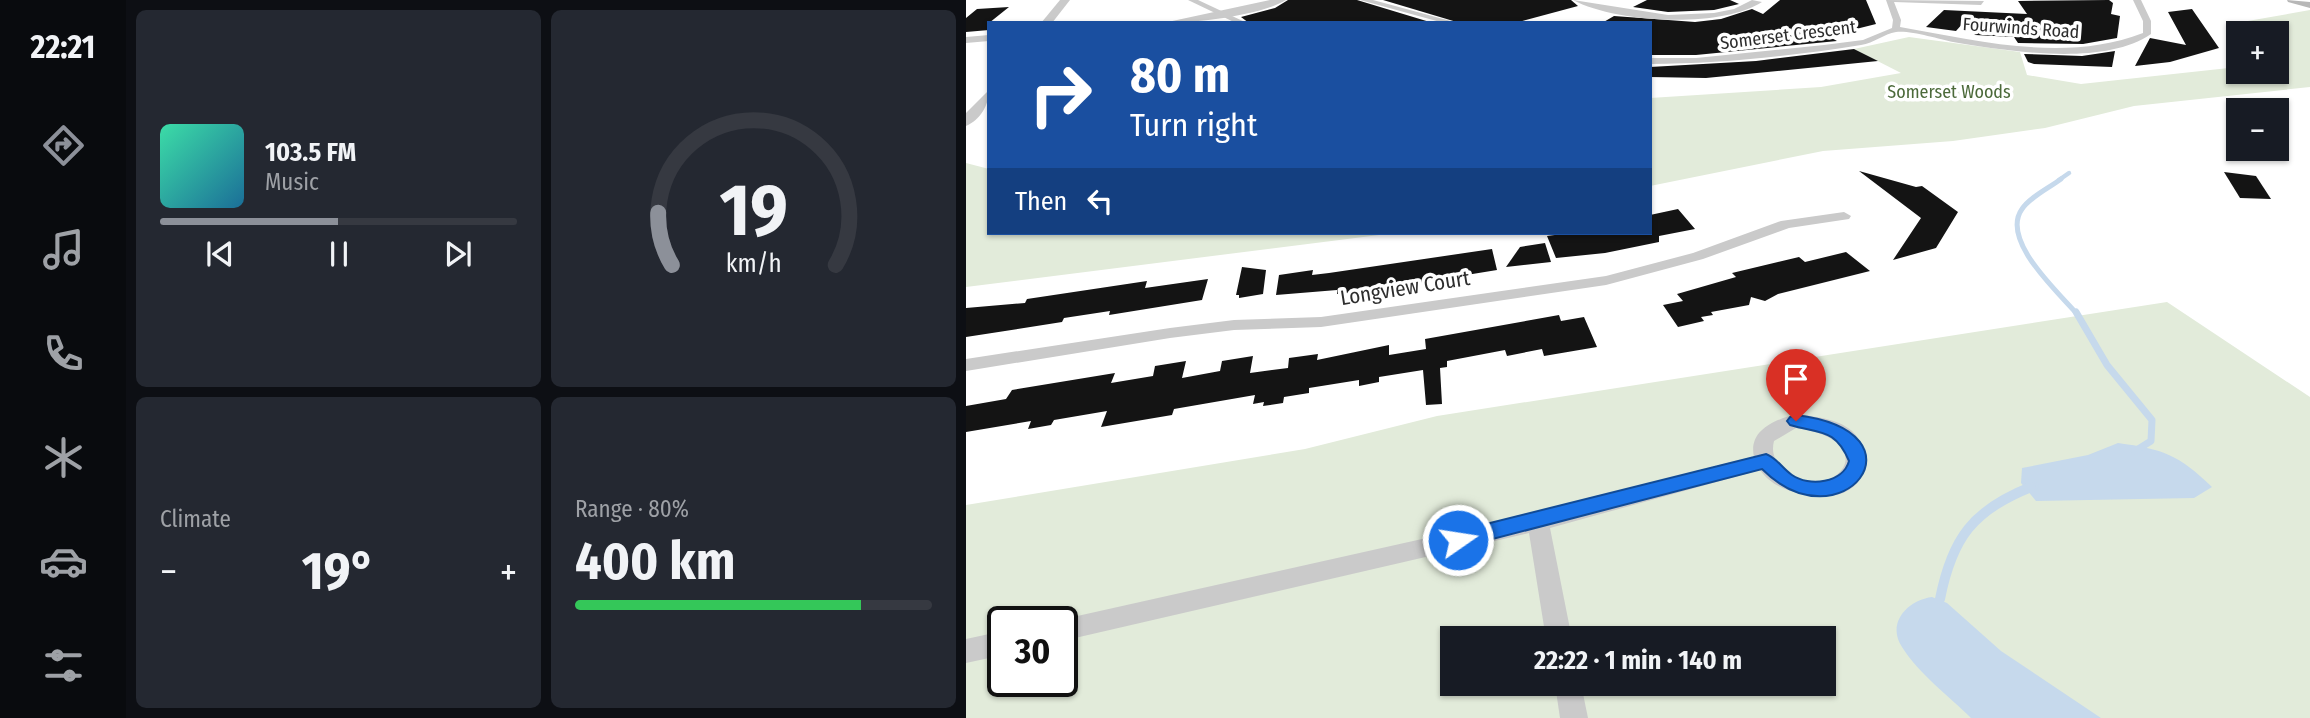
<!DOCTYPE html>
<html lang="en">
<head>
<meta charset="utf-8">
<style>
  :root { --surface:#171b24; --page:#242831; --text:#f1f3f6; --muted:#9ea1a6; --line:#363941; --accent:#8c9099 }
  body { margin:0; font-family:"Fira Sans Condensed",sans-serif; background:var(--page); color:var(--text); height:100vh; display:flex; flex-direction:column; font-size:26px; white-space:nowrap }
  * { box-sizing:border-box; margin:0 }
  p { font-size:23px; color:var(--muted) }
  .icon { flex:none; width:38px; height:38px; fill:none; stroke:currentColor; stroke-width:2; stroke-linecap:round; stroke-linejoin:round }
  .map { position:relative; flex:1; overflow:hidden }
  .side { display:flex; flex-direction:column; gap:10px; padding:10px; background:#0d0f14; width:840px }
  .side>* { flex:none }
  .hud { position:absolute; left:21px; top:21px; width:665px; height:214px; border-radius:0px; box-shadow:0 2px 5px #0004; background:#1a4fa0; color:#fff; overflow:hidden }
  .fabs { position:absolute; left:1260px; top:21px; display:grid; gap:14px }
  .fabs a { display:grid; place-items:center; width:63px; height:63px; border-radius:0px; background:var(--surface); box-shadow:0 2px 5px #0004; font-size:35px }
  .speed { position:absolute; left:21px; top:606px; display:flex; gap:14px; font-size:35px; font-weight:700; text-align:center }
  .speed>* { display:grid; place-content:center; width:91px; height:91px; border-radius:50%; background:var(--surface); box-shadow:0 2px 5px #0004; line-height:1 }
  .speed .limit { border:4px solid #111; border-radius:10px; background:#fff; color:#111 }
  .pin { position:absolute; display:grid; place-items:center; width:60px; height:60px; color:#fff; margin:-72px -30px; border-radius:50% 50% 50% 0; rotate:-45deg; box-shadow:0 0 7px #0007 }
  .pin .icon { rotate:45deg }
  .me { position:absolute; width:77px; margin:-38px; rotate:77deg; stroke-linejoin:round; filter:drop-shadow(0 0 5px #0008) }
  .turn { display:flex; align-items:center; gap:24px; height:147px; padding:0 28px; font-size:32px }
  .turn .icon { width:91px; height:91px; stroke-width:2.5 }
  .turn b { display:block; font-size:49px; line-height:60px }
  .then { display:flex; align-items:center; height:66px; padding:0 28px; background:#0003; gap:14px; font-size:26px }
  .big { font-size:52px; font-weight:700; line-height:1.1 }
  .side .card { flex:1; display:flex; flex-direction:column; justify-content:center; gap:10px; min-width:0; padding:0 24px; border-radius:10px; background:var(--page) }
  .side .dial { align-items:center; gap:0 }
  .dial svg { height:182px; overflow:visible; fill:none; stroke:var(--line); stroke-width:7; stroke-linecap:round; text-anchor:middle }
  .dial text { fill:var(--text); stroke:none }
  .song { display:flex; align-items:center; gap:21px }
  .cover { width:84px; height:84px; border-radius:10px; background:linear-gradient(135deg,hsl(160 70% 55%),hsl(200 70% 35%)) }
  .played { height:7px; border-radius:4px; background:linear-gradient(90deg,var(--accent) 50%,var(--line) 50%) }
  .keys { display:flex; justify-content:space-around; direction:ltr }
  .heat { display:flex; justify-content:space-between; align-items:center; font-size:38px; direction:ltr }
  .charge { height:10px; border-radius:5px; background:linear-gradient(90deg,#34c759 80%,var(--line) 0) }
  .side .tiles { flex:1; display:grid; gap:10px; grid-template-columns:repeat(2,1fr) }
  .trip { position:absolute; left:474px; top:626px; width:396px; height:70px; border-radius:0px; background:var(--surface); box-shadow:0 2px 5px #0004; font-weight:700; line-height:70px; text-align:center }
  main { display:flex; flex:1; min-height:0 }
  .tabs { display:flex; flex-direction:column; width:126px; justify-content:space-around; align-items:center; background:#090b0e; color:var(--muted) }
  .tabs .icon { width:49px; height:49px }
  .tabs .on { color:var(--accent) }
  .tabs b { font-size:32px; color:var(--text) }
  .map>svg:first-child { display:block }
</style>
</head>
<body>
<main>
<nav class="tabs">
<b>22:21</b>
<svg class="icon on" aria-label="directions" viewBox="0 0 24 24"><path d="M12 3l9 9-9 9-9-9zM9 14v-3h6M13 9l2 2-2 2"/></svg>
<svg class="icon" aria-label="music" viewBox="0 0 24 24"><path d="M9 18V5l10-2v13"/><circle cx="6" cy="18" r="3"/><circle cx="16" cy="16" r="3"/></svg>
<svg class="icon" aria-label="phone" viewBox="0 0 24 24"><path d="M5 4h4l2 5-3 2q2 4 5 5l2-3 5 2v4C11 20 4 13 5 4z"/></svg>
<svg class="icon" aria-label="climate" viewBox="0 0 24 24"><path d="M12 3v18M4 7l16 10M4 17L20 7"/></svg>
<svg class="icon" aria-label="car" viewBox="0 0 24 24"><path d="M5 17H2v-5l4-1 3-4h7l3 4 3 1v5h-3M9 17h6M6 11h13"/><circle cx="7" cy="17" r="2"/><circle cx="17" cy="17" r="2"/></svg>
<svg class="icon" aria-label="filters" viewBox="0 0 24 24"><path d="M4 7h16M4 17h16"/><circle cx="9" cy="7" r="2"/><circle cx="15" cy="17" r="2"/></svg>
</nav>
<section class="side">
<div class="tiles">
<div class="card">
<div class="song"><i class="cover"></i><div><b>103.5 FM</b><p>Music</p></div></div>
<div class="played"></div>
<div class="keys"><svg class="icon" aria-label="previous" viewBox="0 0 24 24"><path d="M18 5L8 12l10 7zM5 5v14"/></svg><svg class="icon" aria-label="pause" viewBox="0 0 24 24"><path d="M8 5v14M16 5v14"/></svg><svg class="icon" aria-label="next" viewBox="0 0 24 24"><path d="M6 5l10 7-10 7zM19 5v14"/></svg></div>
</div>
<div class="card dial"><svg viewBox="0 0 100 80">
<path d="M14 69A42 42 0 1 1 86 69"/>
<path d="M14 69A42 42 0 0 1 8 46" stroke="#8c9099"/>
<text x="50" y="56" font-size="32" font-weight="700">19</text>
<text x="50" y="72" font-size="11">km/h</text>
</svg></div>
<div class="card"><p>Climate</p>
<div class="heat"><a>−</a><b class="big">19°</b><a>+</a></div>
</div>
<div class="card"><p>Range · 80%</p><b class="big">400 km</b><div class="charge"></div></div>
</div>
</section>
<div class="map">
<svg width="1344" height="718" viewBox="0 0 1344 718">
  <rect width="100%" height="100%" fill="#fff"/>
  <g fill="#e2ebda" fill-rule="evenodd">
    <polygon points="1344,10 1344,87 1168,106 1079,128 987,141 857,151 684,186 684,98 855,87 935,73 888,49 943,37 1054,52 1061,75 1115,84 1272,67 1272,72 1311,72 1311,33 1286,33 1276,22"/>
    <polygon points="0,163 23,169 23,233 429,233 0,287"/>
    <path d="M1201 302 1344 397V718H0V505L339 449 471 416ZM37 621H96V681H37ZM486 639H858V684H486Z"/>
  </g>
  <g fill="#c6d9ec">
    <path d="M1152 443C1197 449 1213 455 1246 487L1228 498 1070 501 1055 483 1056 468 1122 455Z"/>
    <path d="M966 597 981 603 1035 651 1135 718H1005C983 696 953 674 936 647 920 623 942 600 966 597Z"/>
  </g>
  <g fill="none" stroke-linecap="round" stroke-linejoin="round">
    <polyline stroke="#c6d9ec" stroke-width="4.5" points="1093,180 1103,173"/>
    <path stroke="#c6d9ec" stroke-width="5" d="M1095 179C1083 188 1064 197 1056 209 1034 240 1092 292 1111 314"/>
    <g stroke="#c6d9ec" stroke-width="7">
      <polyline points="1110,312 1141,365 1186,420 1185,441 1169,451"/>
      <polyline points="1061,489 1069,486"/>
    </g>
    <path stroke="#c6d9ec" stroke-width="10" d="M974 599C986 538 1007 510 1065 487"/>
  </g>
  <g fill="#141414">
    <polygon points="322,0 391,0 467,23 283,23 275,17 309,8"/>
    <polygon points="417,0 605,0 612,6 549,23 494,23"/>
    <polygon points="681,0 764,0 773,4 748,10 702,12 667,7"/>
    <polygon points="814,0 900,0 910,24 862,36 871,41 730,55 684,55 684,23 636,23 648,16 729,22 755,19 786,9 797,14"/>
    <polygon points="1143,0 1147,3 1145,14 1154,16 1151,38 1117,44 1052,43 1048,37 1009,35 998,22 990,31 960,27 978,10 1061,14 1052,1"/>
    <polygon points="43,7 23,23 23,30 0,32 0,18 11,9"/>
    <polygon points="1226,9 1253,48 1204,62 1169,66 1184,38 1220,45 1202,12"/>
    <polygon points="888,49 912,61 740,78 684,77 684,67 790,61"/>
    <polygon points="1149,51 1146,67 1068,64 1062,62 1058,54 1116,56"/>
    <polygon points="893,171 950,187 956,186 992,212 970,248 927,260 955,218"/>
    <polygon points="1258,172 1290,176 1305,199 1274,198"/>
    <polygon points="712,209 729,229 693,236 693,242 639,253 590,258 581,236 604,233 684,233 684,215"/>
    <polygon points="579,243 585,262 540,267 554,247"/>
    <polygon points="526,249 531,270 396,292 371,294 371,290 310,295 313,275 347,270 346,275 363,273"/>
    <polygon points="880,252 904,271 812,294 799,301 785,297 783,305 745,312 747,315 735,317 738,321 712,327 697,305 717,301 711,294 770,277 766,273 833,257 839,262"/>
    <polygon points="276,267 300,270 297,294 273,298 273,295 270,295"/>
    <polygon points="242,279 236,300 143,315 144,311 98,318 96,322 0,337 0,308 59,303 61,299 181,281 179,288"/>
    <polygon points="593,315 595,321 618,317 631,347 578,356 576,349 541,356 539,350 481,361 481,367 474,368 476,404 460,405 457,370 413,377 413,382 393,386 393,380 343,388 343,393 318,397 317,403 297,406 298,402 287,404 289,395 208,409 206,415 135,427 141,411 88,420 85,425 62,429 65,421 0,432 0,406 40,399 46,390 149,373 145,383 187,376 189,366 220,361 216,378 254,371 256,361 287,356 284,373 322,368 323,358 352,354 351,360 423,345 423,355 460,349 459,339"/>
  </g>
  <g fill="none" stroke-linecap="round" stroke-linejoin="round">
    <g fill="#cacaca" fill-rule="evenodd">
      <polygon points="222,0 232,0 281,23 270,23"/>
      <polygon points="394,0 407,0 492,23 478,23"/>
      <path d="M607 0 702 15 748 13 768 9 786 0 796 2C754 29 650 23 607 0Z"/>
      <path d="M920 0 1018 1 1015 5 928 2 935 20 934 27C1013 41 1100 63 1177 33V21L1167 0H1175L1185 21V34C1137 67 1042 51 987 42 973 39 944 30 930 32 918 34 908 43 895 45 826 56 754 64 684 64V58H730L858 45 897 40 926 28 927 20Z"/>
      <polygon points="878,212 885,216 883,219 823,228 737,259 640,285 355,327 268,330 204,338 0,371 0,359 204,328 268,320 355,317 640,276 727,253 815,221"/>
      <path d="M830 414C849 417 871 418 886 431 906 450 904 482 877 493 863 498 849 497 835 494 818 490 804 484 794 470L584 528 606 639H580L563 533 96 641V621H89L572 513 788 457C782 430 809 420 830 414ZM830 428C922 441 867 508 818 470 809 462 805 453 808 441Z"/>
      <polygon points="37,631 37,655 0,663 0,639"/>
      <polygon points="589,684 615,684 622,718 594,718"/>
    </g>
    <g fill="#cacaca" fill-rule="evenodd">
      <polygon points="94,0 104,0 86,23 75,23"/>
      <path d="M304 0H320C294 16 228 23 197 23Z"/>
      <polygon points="23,35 23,41 0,43 0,37"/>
      <path d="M23 90C23 105 14 120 0 126V113Z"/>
    </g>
    <polygon fill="#b7b7b7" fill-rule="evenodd" points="1321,0 1344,2 1344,8 1322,2"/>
  </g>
  <path fill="#1a73e8" stroke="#114b97" stroke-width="2" d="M830 415C967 432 875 548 796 469L492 548 485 546 482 540 485 534 492 531 800 454C811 458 816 468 826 475 843 487 877 483 883 461 869 428 854 434 824 425L821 421 824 417Z"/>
  <g text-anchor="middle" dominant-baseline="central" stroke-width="7" stroke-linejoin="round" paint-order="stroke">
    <g font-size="18" fill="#2d2d2d" stroke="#fff">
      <text transform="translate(1055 28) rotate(4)">Fourwinds Road</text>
      <text transform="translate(822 35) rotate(-7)">Somerset Crescent</text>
    </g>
    <g font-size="18" fill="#4c6a3a" stroke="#fff">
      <text x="983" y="92">Somerset Woods</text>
    </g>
    <g font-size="21" fill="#2d2d2d" stroke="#fff">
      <text transform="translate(439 288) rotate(-9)">Longview Court</text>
    </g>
  </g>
</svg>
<div class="fabs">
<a>+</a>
<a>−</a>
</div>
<div class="speed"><div class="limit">30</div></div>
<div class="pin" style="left:830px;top:421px;background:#d93025"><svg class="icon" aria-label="arrive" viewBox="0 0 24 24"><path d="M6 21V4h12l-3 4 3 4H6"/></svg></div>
<svg class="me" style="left:492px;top:540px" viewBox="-20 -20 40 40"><circle r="17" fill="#1a73e8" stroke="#fff" stroke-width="3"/><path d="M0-11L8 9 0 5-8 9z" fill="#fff"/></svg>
<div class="trip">22:22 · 1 min · 140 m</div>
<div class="hud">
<div class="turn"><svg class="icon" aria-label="right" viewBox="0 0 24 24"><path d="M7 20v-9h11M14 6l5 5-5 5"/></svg><div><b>80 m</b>Turn right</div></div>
<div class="then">Then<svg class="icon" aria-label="left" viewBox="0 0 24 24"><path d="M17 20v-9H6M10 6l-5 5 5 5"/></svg></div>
</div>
</div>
</main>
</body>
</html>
